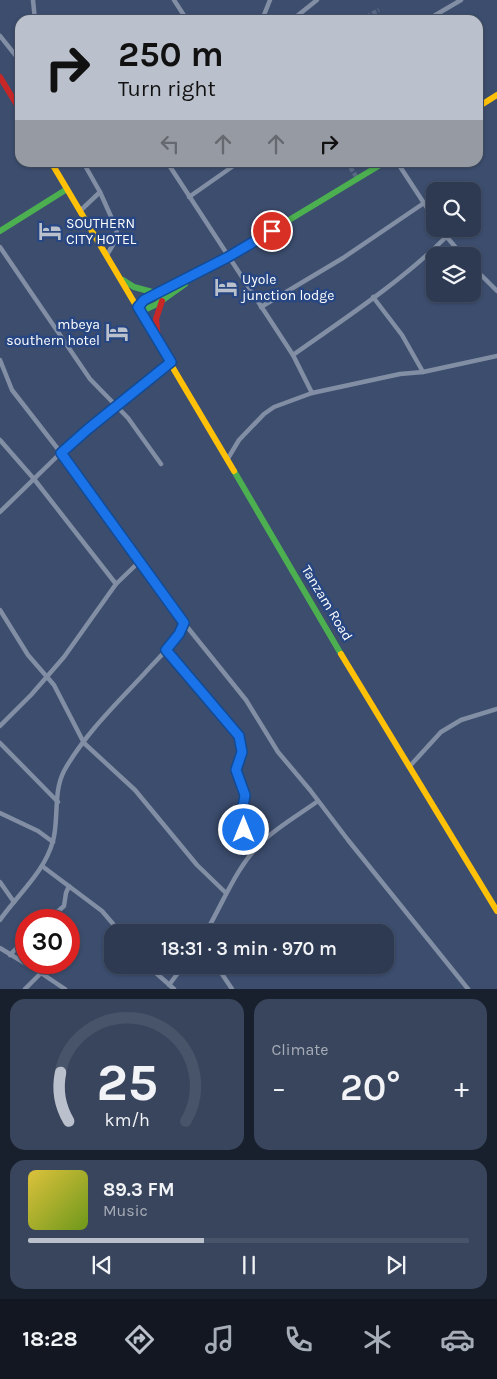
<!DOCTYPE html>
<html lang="en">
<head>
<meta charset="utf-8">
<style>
  :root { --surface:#2d3a52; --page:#39455c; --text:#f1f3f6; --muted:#a7adb8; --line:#485469; --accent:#bbc1cc }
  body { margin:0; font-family:Karla,sans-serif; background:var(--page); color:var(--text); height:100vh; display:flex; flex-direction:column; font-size:19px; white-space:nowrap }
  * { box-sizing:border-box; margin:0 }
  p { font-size:16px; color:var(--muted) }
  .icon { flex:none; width:28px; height:28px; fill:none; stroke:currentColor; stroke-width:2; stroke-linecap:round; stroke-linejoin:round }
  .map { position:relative; height:989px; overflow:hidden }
  .panel { display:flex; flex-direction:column; gap:10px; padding:10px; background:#19202d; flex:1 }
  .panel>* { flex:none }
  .hud { position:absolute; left:15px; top:15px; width:468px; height:152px; border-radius:15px; box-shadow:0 1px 4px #0004,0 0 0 1px var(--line); background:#bbc1cc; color:#111; overflow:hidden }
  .buttons { position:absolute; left:426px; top:182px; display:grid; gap:10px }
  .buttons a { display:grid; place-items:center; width:55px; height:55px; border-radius:10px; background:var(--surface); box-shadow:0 1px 4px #0004,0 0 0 1px var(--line); font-size:25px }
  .speed { position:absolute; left:15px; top:909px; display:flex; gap:10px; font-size:25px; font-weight:700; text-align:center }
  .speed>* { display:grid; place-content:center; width:65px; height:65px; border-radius:50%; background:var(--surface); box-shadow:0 1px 4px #0004,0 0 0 1px var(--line); line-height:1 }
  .speed .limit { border:8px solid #d22; background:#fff; color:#111 }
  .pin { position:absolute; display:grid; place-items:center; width:42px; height:42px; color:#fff; margin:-21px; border:2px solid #fff; border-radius:50%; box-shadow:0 1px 5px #0007 }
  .me { position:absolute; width:55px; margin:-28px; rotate:0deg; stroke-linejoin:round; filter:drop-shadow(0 0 4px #0008) }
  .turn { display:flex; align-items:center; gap:18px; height:105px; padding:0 20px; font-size:22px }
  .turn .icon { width:65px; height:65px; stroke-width:2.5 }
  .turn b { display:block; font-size:35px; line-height:42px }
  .lanes { display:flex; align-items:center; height:48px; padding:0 20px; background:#0003; justify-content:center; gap:25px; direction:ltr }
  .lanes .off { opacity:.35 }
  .big { font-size:38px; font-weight:600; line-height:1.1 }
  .panel .card { flex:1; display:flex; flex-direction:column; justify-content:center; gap:8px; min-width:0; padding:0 18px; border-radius:15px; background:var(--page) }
  .panel .dial { align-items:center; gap:0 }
  .dial svg { height:130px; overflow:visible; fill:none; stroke:var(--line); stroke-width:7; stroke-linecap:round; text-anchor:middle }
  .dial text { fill:var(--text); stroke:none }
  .song { display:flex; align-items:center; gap:15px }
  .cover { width:60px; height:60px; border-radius:8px; background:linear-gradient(135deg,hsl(50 70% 55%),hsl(80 70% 35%)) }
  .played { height:5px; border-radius:2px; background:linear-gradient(90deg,var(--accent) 40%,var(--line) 40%) }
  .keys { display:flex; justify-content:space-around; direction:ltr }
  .heat { display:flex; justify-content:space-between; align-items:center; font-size:28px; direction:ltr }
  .panel .tiles { flex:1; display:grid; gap:10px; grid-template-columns:1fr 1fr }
  .card:last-child { grid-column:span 2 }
  .trip { position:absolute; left:104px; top:924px; width:290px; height:50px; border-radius:15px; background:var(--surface); box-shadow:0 1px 4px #0004,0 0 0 1px var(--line); font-weight:600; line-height:50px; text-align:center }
  .tab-bar { display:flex; height:80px; justify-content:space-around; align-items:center; background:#121721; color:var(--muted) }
  .tab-bar .icon { width:35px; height:35px }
  .tab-bar .on { color:var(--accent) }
  .tab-bar b { font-size:22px; color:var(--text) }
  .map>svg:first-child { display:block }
</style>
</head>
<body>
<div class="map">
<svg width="497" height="989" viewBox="0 0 497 989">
  <rect width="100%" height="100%" fill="#3c4d6e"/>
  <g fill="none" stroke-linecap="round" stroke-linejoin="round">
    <g stroke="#596884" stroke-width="4.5" stroke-dasharray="4.5 2" stroke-linecap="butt">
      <polyline points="361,20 379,10"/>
      <polyline points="347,162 357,178"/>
    </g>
    <g stroke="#828ea4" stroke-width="4.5">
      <polyline points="33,0 35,20"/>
      <polyline points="174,0 187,20"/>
      <polyline points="85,18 86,20"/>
      <polyline points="262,20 270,0"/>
      <polyline points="292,20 317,0"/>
      <polyline points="318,20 325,17"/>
      <polyline points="427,20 461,0"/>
      <polyline points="0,36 20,61"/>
      <polyline points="83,162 100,192 117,230 114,243 107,255"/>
      <polyline points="167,162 293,355 312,393"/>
      <polyline points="397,162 435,220"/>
      <polyline points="189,197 239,162"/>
      <polyline points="80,211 100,192"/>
      <polyline points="440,229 463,256"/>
      <polyline points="0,247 90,379 128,418 161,464"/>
      <polyline points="472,266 497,291"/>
      <polyline points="373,297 402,335 423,372"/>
      <polyline points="261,307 343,258 424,203"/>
      <path d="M293 355C344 319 402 281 446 237"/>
      <polyline points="0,360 12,390 61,453 184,623 246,700 278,752 310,790 348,840 468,989"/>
      <polyline points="0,440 34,479 116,584"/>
      <polyline points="227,460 239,440 264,414 274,407 312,393 400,374 423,372 497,356"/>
      <polyline points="0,512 75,439 171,362"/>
      <polyline points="0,610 28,655 54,685 84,743 135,790 197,865 226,893"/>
      <polyline points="166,650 231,726 239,736 242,749 236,767 245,795 243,807 244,830"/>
      <polyline points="0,726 31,695 64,657 116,584 140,561"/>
      <polyline points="0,743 58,802"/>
      <polyline points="409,767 441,732 461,720 497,709"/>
      <polyline points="0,813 38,831 53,842"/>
      <polyline points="232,816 256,848"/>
      <polyline points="42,866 102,911 120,932"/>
      <polyline points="0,882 14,902"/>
      <path d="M0 920C18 894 44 873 53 841 59 819 53 792 64 771 84 735 116 704 144 674 158 658 176 643 184 623"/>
      <polyline points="48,920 64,906 66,893 69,886"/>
      <path d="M206 932C223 903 237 865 263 841 279 826 300 814 318 801"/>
      <polyline points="0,948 41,973 65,989"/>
      <polyline points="10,955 26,938"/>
      <polyline points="147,965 174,989"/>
      <polyline points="216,965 232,989"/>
      <polyline points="169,985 184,965"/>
      <polyline points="25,989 41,973"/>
    </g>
    <g stroke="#4caf50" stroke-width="6">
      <polyline points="0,231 67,189"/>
      <polyline points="123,280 134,287 156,293"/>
      <polyline points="138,307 146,298 228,257 385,162"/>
      <polyline points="140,312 157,304 185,284"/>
      <polyline points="234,471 341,654"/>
    </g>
    <g stroke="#ffc107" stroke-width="6">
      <polyline points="478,107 497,95"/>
      <polyline points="51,162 234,471"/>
      <polyline points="341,654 497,911"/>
    </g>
    <g stroke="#c62828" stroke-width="6">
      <polyline points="0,77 20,110"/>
      <polyline points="158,338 156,319 162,301"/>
    </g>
  </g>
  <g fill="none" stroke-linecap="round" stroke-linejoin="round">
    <defs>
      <polyline id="route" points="244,830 243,807 245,795 236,770 242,752 239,736 166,650 179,634 184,623 61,453 88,429 171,362 138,307 144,300 228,257 272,231"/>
    </defs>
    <use href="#route" stroke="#114b97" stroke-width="12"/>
    <use href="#route" stroke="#1a73e8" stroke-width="9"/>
  </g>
  <defs>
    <symbol id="hotel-bare" viewBox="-9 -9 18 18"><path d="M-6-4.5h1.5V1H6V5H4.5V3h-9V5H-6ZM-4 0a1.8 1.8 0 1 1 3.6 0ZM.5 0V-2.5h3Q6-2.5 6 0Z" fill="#bbc1cc" stroke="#284782" stroke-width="2.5" paint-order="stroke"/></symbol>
  </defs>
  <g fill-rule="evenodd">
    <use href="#hotel-bare" x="34" y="215" width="32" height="32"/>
    <use href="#hotel-bare" x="210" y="271" width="32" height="32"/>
    <use href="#hotel-bare" x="101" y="316" width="32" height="32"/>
  </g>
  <g text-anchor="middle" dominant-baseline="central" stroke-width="5" stroke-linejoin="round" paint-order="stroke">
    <g font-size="14" fill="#fff" stroke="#284782" text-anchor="start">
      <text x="66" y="223">SOUTHERN<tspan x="66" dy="16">CITY HOTEL</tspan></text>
      <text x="242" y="279">Uyole<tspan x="242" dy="16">junction lodge</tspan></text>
      <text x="100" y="324" text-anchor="end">mbeya<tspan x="100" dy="16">southern hotel</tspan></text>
    </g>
    <g font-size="14" fill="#fff" stroke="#284782">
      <text transform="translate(327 603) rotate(59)">Tanzam Road</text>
    </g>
  </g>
</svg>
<div class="buttons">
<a><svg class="icon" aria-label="search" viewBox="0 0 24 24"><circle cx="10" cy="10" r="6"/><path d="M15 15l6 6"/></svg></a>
<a><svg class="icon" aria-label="layers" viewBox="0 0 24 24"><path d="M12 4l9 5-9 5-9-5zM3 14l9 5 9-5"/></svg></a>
</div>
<div class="speed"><div class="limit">30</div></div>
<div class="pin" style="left:272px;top:231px;background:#d93025"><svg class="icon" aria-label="arrive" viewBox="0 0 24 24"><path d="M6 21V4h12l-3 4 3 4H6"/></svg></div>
<svg class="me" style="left:244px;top:830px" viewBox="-20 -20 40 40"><circle r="17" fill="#1a73e8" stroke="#fff" stroke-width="3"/><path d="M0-11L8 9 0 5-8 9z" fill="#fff"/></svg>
<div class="trip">18:31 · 3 min · 970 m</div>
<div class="hud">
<div class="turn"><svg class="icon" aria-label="right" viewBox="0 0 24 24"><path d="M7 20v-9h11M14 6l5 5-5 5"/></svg><div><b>250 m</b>Turn right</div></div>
<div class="lanes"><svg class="icon off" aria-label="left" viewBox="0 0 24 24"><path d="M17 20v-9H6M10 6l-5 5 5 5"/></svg><svg class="icon off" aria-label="ahead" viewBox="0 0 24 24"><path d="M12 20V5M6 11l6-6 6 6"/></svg><svg class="icon off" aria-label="ahead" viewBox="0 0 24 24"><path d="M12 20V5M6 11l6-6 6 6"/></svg><svg class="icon" aria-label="right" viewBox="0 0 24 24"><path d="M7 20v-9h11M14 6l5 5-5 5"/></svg></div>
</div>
</div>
<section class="panel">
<div class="tiles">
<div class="card dial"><svg viewBox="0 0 100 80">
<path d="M14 69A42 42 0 1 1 86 69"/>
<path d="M14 69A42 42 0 0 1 9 39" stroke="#bbc1cc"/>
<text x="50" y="56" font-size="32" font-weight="700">25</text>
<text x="50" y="72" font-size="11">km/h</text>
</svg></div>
<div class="card"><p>Climate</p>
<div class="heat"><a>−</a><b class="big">20°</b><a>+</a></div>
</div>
<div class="card">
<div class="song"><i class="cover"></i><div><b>89.3 FM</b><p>Music</p></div></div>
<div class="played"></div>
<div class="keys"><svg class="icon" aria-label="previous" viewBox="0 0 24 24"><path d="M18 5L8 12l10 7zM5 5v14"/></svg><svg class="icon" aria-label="pause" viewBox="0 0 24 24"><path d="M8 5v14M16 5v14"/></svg><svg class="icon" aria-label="next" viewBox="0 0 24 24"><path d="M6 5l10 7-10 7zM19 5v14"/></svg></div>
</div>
</div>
</section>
<nav class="tab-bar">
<b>18:28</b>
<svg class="icon on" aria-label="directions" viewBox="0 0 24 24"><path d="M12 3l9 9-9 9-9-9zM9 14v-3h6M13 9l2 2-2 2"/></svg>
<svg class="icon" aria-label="music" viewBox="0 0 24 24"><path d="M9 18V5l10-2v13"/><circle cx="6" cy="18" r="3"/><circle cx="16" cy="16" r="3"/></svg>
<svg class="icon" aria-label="phone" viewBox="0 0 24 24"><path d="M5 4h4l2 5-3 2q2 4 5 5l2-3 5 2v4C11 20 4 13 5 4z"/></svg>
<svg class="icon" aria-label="climate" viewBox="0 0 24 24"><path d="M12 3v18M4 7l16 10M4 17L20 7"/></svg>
<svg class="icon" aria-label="car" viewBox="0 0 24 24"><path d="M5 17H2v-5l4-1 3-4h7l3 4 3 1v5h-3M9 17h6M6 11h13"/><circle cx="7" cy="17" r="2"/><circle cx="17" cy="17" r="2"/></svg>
</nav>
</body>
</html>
